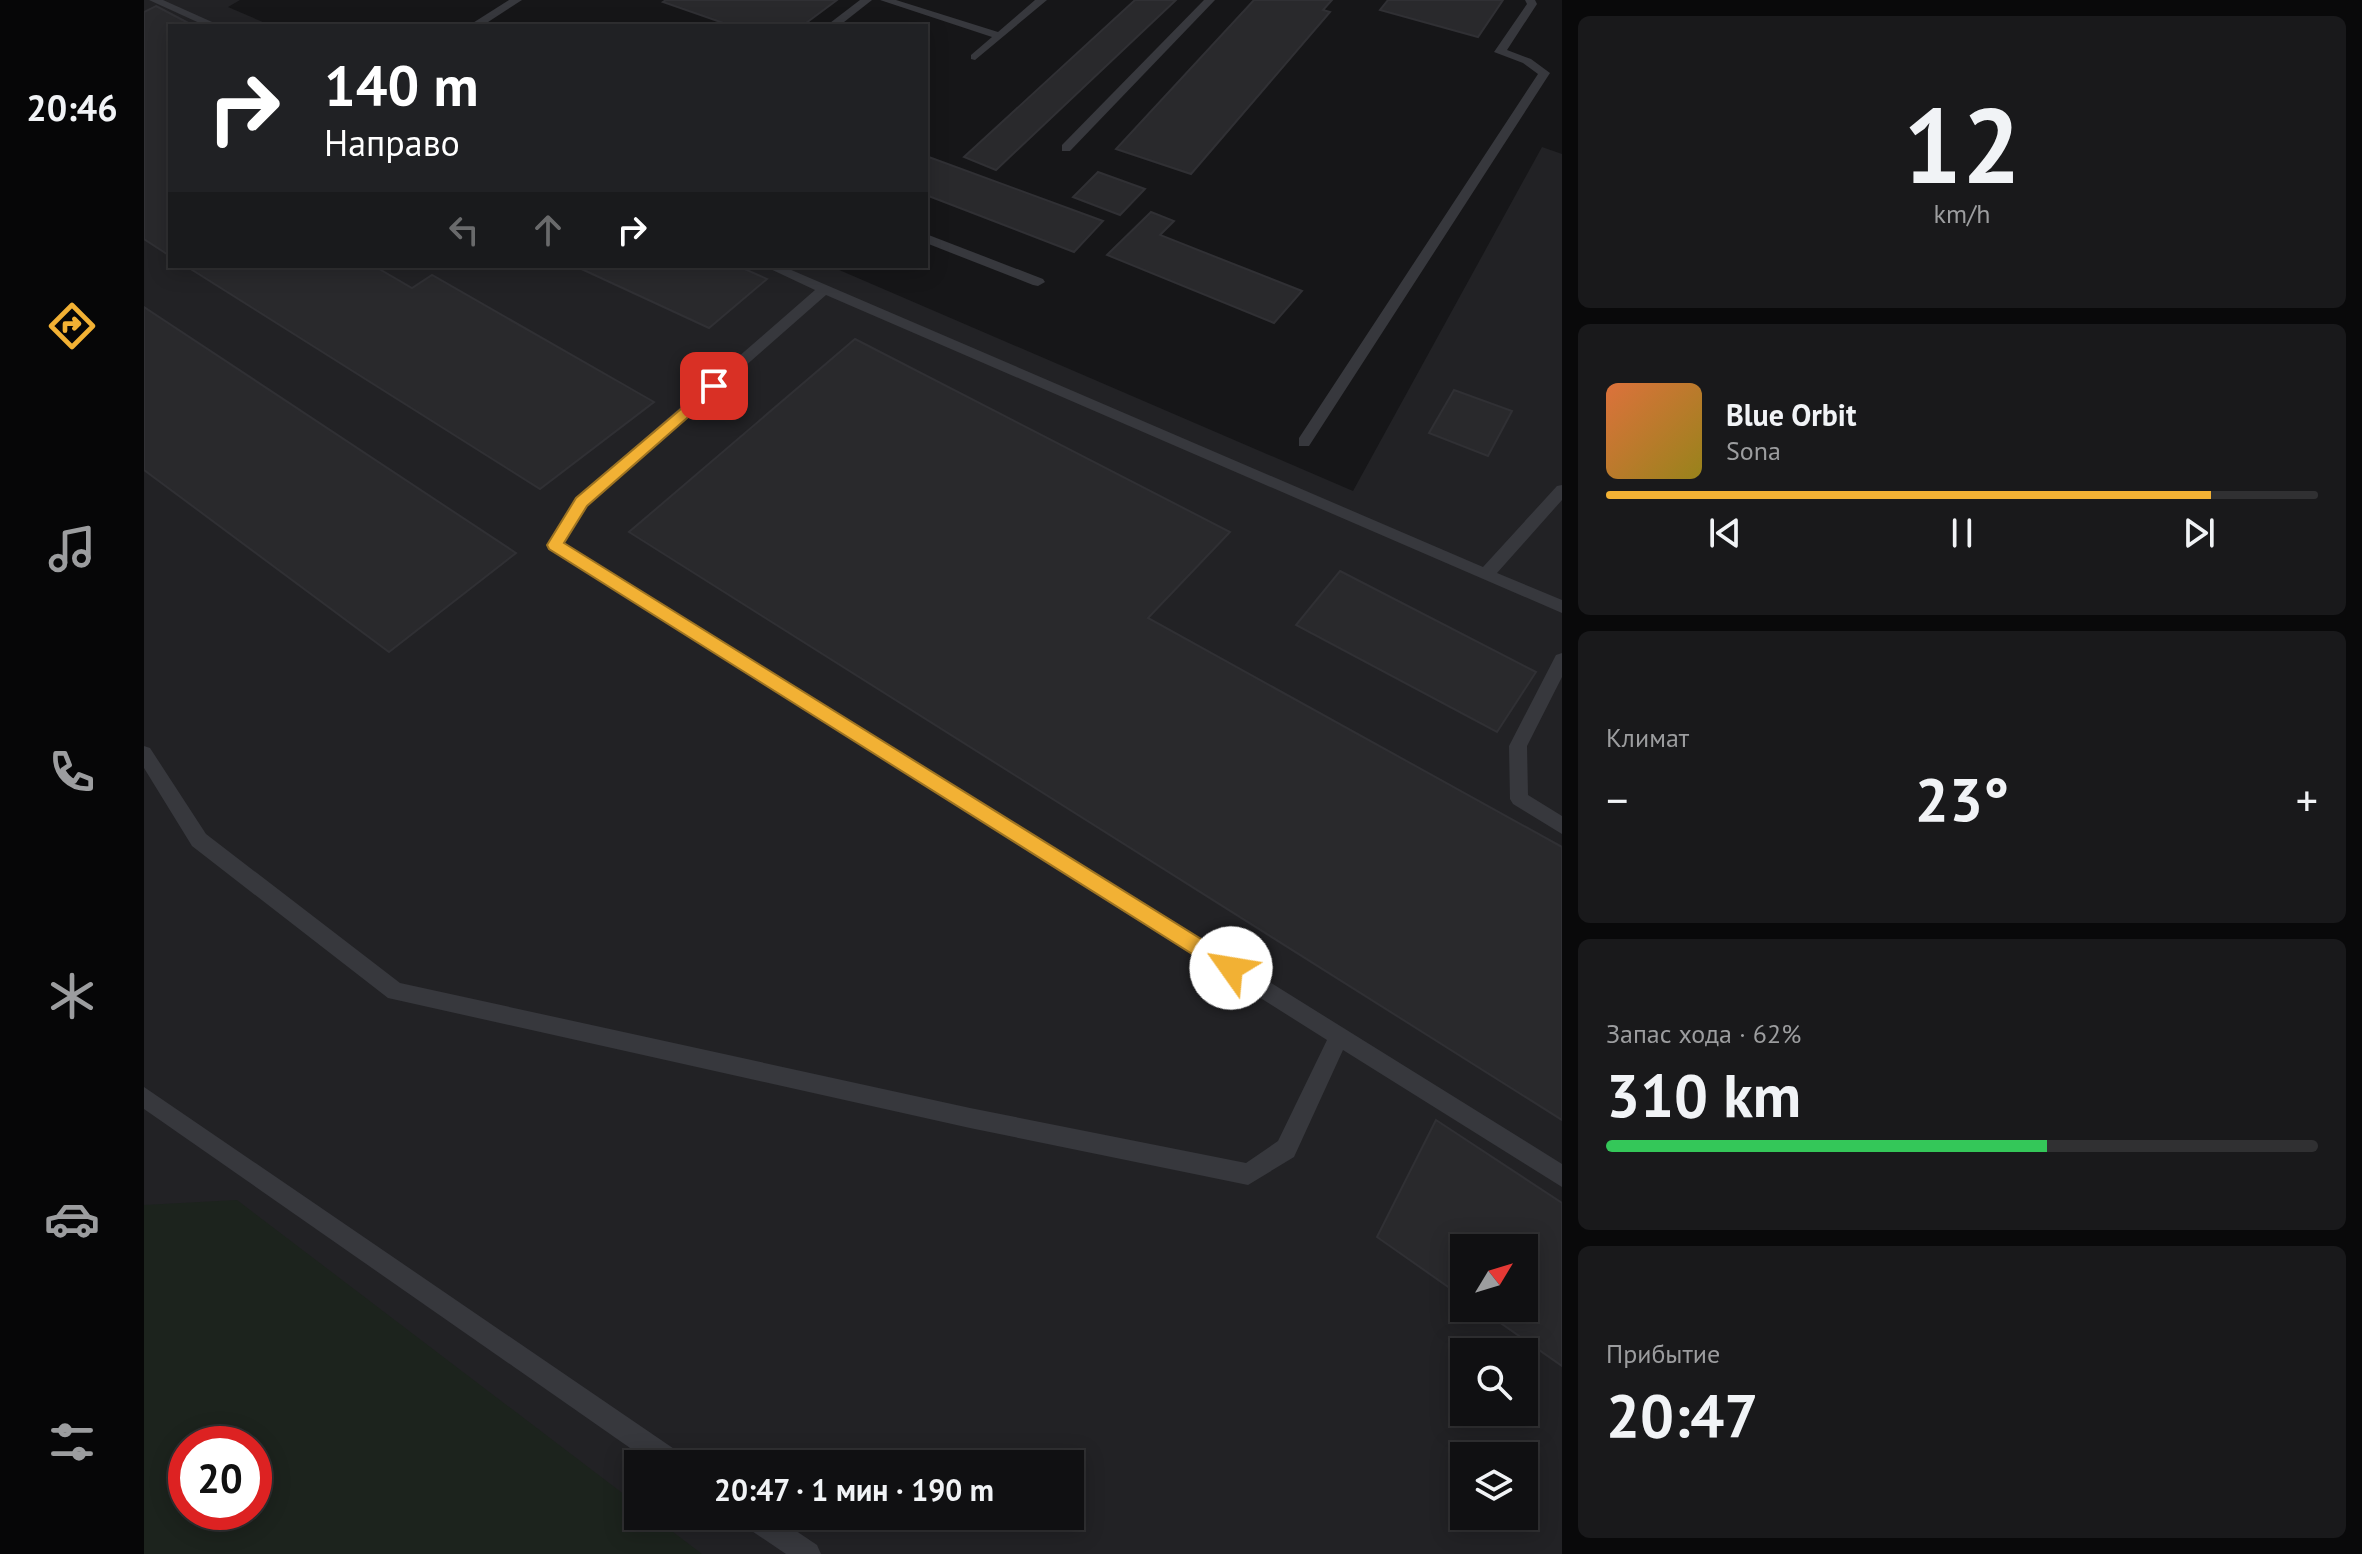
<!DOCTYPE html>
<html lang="ru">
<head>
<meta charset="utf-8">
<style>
  :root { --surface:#101012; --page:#19191b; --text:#f1f3f6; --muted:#9c9d9f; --line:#303032; --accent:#f2b134 }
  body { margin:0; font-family:"PT Sans",sans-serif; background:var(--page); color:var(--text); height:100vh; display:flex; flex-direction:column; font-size:30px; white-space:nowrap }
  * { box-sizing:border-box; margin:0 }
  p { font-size:26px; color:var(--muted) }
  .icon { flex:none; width:44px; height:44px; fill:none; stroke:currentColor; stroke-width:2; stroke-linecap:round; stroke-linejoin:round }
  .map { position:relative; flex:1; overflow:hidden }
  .details { display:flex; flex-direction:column; gap:16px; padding:16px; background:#09090a; width:800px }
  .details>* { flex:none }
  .hud { position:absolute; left:24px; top:24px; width:760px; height:244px; border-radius:0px; box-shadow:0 4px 20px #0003,0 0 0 2px var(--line); background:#202124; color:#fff; overflow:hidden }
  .needle { width:52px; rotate:52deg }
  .controls { position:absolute; left:1306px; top:1234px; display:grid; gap:16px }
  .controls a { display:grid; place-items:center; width:88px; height:88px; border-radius:0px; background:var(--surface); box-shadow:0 4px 20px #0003,0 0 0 2px var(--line); font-size:40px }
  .speed { position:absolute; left:24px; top:1426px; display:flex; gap:16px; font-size:40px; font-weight:700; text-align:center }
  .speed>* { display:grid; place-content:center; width:104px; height:104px; border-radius:50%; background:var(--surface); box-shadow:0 4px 20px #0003,0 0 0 2px var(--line); line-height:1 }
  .speed .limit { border:12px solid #d22; background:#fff; color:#111 }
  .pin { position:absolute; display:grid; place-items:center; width:68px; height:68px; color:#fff; margin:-34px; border-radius:16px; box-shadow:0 4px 12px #0006 }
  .me { position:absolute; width:88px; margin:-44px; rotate:302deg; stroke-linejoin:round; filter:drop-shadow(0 0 6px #0008) }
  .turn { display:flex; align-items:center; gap:28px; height:168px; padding:0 24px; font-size:36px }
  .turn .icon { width:104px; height:104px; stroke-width:2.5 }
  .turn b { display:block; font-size:56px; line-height:68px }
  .lanes { display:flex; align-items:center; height:76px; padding:0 24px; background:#0003; justify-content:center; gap:40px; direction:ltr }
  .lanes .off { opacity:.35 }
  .big { font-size:60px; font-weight:700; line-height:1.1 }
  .details .widget { flex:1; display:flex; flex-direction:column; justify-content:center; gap:12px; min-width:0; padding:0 28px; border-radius:12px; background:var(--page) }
  .details .dial { align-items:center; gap:0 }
  .dial b { font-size:104px; line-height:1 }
  .song { display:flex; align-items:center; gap:24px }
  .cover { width:96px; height:96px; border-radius:12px; background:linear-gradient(135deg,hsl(20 70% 55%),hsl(50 70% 35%)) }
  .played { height:8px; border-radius:4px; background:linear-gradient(90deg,var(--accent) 85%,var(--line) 85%) }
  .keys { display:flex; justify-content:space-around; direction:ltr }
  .heat { display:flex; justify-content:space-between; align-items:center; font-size:44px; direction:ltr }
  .charge { height:12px; border-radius:6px; background:linear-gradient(90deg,#34c759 62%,var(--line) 0) }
  .trip { position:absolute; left:480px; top:1450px; width:460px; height:80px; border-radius:0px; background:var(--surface); box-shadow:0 4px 20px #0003,0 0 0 2px var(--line); font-weight:700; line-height:80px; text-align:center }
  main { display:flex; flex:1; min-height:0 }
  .tab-bar { display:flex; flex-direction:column; width:144px; justify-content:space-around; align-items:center; background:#060607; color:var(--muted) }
  .tab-bar .icon { width:56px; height:56px }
  .tab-bar .on { color:var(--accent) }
  .tab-bar b { font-size:36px; color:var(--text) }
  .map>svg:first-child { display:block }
</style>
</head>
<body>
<main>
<nav class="tab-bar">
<b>20:46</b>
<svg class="icon on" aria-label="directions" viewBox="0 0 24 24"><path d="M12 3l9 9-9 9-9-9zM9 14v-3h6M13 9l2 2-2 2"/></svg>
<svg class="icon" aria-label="music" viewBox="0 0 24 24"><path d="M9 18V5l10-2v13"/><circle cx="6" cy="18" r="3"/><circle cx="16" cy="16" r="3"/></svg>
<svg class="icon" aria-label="phone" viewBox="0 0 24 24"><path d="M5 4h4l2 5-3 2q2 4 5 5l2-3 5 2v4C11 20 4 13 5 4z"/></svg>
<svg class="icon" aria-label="climate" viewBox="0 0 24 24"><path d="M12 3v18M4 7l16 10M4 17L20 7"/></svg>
<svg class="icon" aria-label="car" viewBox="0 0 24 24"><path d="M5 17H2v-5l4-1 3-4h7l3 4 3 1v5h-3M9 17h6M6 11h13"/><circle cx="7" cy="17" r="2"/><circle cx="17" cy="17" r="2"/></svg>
<svg class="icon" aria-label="filters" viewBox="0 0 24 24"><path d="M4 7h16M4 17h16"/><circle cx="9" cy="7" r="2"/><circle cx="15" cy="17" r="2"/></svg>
</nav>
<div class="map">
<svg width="1418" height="1554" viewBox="0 0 1418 1554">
  <rect width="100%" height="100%" fill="#161618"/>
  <path fill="#222225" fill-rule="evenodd" d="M0 0H96L84 7 128 26H26V266H686L1209 491 1398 147 1418 154V1554H0ZM1320 1248H1380V1308H1320ZM1320 1352H1380V1412H1320ZM42 1444H110V1512H42ZM1320 1456H1380V1516H1320ZM494 1464H926V1516H494Z"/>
  <path fill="#1c231d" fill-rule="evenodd" d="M93 1200 494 1505V1516H508L558 1554H0V1205ZM42 1444H110V1512H42Z"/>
  <g fill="#29292c" stroke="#303034" stroke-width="2">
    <polygon points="522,0 693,0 658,26 588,26 519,2"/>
    <polygon points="991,0 1032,0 852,170 820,157"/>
    <polygon points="1110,0 1188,0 1179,10 1186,12 1047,174 972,149"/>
    <polygon points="1244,0 1359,0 1334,37 1236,10"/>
    <polygon points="12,6 50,26 26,26 26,256 0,239 0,12"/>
    <polygon points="782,156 959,221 930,252 782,195"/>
    <polygon points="954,172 1001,189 976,215 929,197"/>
    <polygon points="1007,212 1030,221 1016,235 1158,291 1130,323 963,255"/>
    <polygon points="42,266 230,266 268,288 288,275 510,402 396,489"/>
    <polygon points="431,266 594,266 623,279 565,328"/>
    <polygon points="0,307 372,553 245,652 0,470"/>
    <polygon points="711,339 1086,532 1004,618 1418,847 1418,1120 485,532"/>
    <polygon points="1310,390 1368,411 1344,456 1285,433"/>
    <polygon points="1196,571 1392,672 1353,732 1152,625"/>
    <polygon points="1292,1120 1418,1203 1418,1366 1335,1308 1380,1308 1380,1248 1320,1248 1320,1298 1233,1237"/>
  </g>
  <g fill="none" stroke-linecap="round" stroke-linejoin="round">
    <g fill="#37383d" fill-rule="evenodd">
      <polygon points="5,0 19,0 77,26 62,26"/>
      <polygon points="365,0 378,0 338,26 324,26"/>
      <polygon points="716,0 728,0 695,26 682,26"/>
      <polygon points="736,0 752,0 854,32 891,0 903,0 831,60 827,59 827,55 848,37"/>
      <polygon points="1060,0 1071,0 926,151 918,151 918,145"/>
      <polygon points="1381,0 1391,0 1393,4 1363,50 1387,59 1406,73 1165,446 1155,446 1155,438 1394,74 1379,63 1350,52 1383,4"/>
      <polygon points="782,234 899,279 901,282 894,286 889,285 782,243"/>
      <polygon points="620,266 638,266 1339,567 1413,486 1418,485 1418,500 1353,573 1418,600 1418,613 682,295 442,506 420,543 1418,1164 1418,1187 1199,1050 1150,1157 1104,1185 826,1128 244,998 48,846 0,768 0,746 6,748 62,834 256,983 826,1108 1102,1163 1134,1141 1183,1040 405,549 403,545 432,498 671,290"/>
      <polygon points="1418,653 1418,677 1383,746 1384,795 1418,816 1418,834 1369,804 1366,799 1365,746 1412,655"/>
      <polygon points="0,1087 539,1455 542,1464 509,1464 0,1109"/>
      <polygon points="596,1516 630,1516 673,1545 677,1554 642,1554 599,1525"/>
    </g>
  </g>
  <polygon fill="#f2b134" stroke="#9d7322" stroke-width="2" points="570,381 576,383 576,389 443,506 420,543 1094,962 1097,968 1094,974 1080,974 405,549 403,545 432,498"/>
</svg>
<div class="controls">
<a><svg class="needle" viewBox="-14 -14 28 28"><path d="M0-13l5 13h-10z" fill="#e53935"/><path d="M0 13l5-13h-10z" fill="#9c9d9f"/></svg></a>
<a><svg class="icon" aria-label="search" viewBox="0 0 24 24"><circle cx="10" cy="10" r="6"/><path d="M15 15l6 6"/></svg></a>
<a><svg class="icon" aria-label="layers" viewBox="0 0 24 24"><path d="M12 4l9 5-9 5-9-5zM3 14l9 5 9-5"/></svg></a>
</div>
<div class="speed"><div class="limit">20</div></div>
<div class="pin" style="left:570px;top:386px;background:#d93025"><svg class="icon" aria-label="arrive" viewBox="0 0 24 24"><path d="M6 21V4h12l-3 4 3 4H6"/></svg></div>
<svg class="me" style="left:1087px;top:968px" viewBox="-20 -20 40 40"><circle r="19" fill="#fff"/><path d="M0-13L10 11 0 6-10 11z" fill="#f2b134"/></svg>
<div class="trip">20:47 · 1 мин · 190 m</div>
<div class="hud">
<div class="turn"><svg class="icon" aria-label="right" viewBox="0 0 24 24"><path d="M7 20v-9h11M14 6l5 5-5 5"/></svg><div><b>140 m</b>Направо</div></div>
<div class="lanes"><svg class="icon off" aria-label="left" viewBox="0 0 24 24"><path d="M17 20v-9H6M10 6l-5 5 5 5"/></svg><svg class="icon off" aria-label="ahead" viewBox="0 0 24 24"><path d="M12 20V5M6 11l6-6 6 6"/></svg><svg class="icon" aria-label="right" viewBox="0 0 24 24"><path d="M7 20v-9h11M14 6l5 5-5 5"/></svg></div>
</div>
</div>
<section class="details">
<div class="widget dial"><b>12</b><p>km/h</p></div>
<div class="widget">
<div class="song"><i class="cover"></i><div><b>Blue Orbit</b><p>Sona</p></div></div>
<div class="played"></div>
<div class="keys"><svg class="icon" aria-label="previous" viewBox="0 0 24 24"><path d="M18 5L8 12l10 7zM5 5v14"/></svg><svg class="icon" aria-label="pause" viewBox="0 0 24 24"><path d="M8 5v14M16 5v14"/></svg><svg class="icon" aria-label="next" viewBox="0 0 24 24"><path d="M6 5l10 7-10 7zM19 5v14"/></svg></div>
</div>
<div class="widget"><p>Климат</p>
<div class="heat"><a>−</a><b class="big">23°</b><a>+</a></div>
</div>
<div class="widget"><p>Запас хода · 62%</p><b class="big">310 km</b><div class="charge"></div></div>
<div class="widget"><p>Прибытие</p><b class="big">20:47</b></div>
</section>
</main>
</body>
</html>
